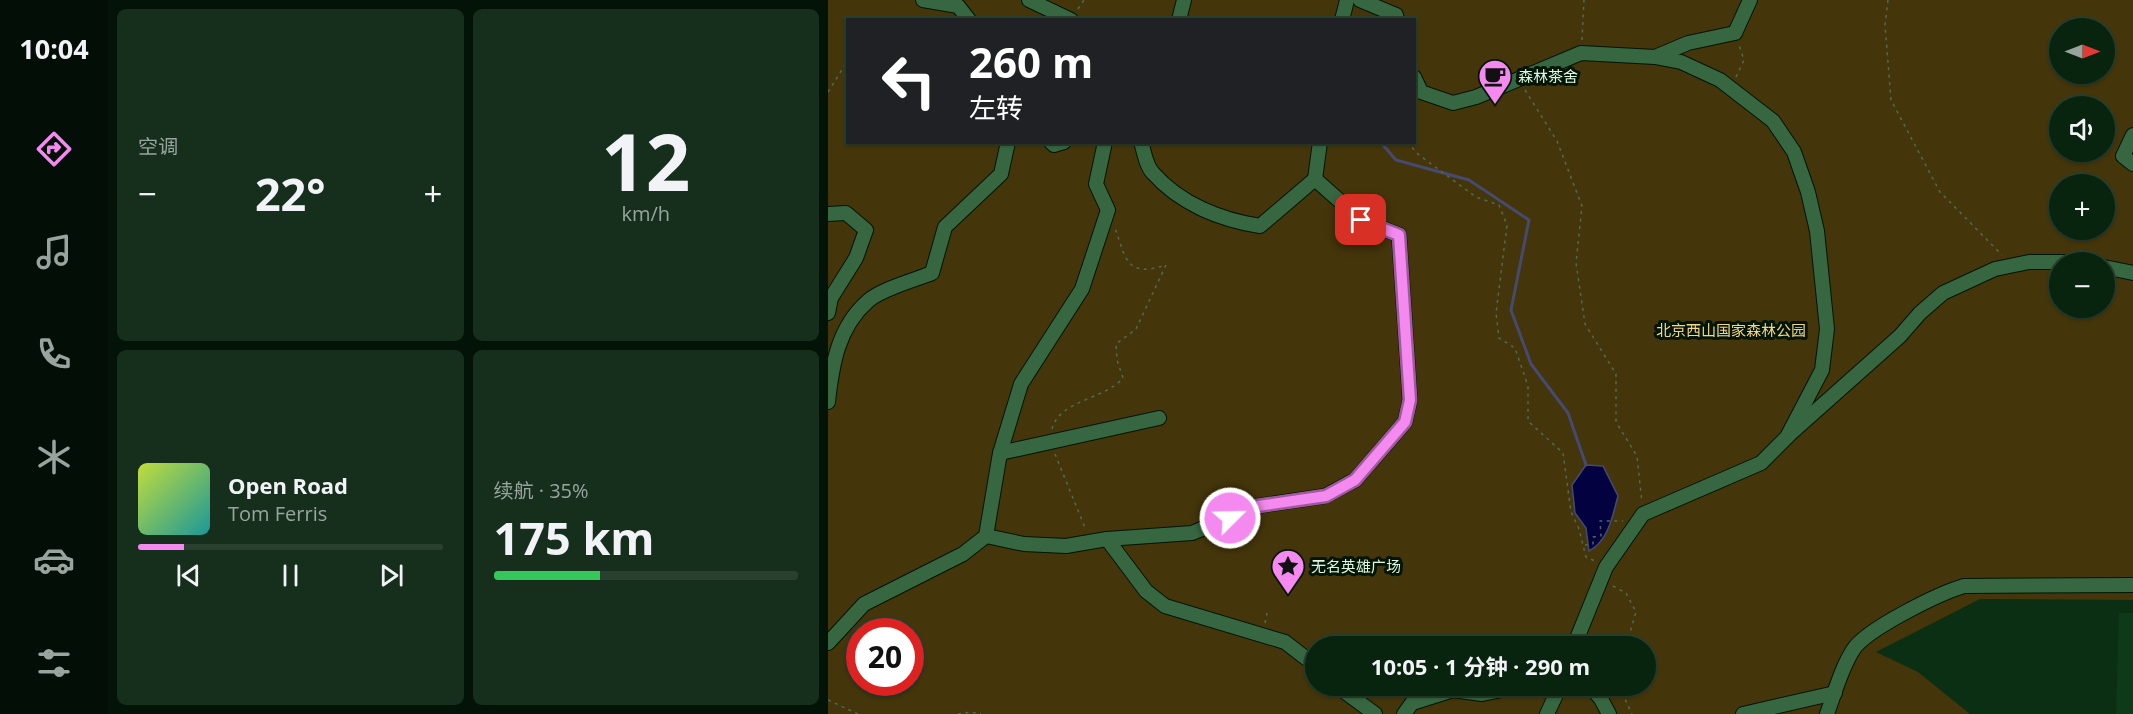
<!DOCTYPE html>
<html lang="zh">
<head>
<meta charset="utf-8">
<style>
  :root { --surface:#08230e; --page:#162f1c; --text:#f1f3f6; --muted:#98a49e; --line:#29402e; --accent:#f489f0 }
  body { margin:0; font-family:"Open Sans","Noto Sans SC",sans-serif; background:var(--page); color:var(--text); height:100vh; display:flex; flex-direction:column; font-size:22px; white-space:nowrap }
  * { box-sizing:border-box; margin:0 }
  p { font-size:20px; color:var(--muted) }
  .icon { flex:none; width:33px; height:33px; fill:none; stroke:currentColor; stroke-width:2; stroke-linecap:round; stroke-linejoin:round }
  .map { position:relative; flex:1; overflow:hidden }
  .panel { display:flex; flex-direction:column; gap:9px; padding:9px; background:#041308; width:720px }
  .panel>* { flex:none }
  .guide { position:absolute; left:18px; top:18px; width:570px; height:126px; border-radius:0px; box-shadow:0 2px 4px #0004,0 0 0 2px var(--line); background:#202124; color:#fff; overflow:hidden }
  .needle { width:39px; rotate:90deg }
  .buttons { position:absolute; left:1221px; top:18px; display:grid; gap:12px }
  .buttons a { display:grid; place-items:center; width:66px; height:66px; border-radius:50%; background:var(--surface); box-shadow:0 2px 4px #0004,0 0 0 2px var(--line); font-size:30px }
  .speed { position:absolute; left:18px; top:618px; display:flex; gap:12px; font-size:30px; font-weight:700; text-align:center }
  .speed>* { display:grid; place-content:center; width:78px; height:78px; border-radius:50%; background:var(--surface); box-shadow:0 2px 4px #0004,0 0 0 2px var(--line); line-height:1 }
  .speed .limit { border:9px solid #d22; background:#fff; color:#111 }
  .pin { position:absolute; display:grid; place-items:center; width:51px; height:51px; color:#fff; margin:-26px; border-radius:12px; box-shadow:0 3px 9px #0006 }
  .me { position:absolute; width:66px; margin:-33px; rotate:67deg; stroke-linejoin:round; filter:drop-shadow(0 0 4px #0008) }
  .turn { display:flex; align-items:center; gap:21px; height:126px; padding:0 24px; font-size:27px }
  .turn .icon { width:78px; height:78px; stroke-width:2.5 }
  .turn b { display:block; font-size:42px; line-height:51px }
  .big { font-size:45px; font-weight:700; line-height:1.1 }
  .panel .widget { flex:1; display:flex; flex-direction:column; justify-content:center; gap:9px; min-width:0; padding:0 21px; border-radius:9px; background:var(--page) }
  .panel .dial { align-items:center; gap:0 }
  .dial b { font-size:78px; line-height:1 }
  .song { display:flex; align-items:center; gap:18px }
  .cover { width:72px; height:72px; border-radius:9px; background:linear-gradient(135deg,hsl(70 70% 55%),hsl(180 70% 35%)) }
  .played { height:6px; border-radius:3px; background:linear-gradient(90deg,var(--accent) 15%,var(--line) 15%) }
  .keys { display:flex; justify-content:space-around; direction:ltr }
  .heat { display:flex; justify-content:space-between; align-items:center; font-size:33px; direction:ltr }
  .charge { height:9px; border-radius:4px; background:linear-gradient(90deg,#34c759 35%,var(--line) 0) }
  .panel .tiles { flex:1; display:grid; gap:9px; grid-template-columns:repeat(2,1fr) }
  .trip { position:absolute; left:477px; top:636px; width:351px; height:60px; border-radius:30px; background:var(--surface); box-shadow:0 2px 4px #0004,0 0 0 2px var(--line); font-weight:700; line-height:60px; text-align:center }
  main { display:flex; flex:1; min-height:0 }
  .tab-bar { display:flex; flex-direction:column; width:108px; justify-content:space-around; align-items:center; background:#030e06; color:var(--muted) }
  .tab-bar .icon { width:42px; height:42px }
  .tab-bar .active { color:var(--accent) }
  .tab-bar b { font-size:27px; color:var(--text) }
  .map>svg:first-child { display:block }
</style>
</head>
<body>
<main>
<nav class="tab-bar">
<b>10:04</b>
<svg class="icon active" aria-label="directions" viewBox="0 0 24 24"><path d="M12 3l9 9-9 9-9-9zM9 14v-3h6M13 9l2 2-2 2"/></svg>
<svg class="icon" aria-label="music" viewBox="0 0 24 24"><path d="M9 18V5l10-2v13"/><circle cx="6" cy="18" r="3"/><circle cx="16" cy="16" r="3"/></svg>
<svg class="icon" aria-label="phone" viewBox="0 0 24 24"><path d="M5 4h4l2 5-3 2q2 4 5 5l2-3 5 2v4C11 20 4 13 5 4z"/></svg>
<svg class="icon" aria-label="climate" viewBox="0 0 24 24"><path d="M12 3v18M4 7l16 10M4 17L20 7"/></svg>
<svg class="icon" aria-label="car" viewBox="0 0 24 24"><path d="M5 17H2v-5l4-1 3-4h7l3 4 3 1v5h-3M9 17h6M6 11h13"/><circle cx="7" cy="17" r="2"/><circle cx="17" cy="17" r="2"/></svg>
<svg class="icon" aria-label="filters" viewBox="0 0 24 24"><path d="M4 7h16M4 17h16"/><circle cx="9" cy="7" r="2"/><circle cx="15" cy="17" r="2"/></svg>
</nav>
<section class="panel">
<div class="tiles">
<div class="widget"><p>空调</p>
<div class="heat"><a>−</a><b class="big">22°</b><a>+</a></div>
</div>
<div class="widget dial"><b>12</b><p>km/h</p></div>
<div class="widget">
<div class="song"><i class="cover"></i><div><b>Open Road</b><p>Tom Ferris</p></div></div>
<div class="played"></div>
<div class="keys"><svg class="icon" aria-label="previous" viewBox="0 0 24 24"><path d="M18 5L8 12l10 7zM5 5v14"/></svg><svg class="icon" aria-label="pause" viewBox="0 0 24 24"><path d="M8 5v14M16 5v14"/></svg><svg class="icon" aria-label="next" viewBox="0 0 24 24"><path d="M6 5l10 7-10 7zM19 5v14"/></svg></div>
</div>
<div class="widget"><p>续航 · 35%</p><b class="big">175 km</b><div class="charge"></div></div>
</div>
</section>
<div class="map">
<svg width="1305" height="714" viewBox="0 0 1305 714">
  <rect width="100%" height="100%" fill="#0a2f13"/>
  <polygon fill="#0e3a19" points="1291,613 1305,613 1305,714 1288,714"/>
  <path fill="#44350a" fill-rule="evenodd" d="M0 0H1305V600L1152 599 1048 652 1090 672 1142 714H0ZM20 20H586V142H20ZM1232 28H1276V74H1232ZM1232 106H1276V152H1232ZM1232 184H1276V230H1232ZM1232 262H1276V308H1232ZM32 632H82V682H32ZM488 646H818V686H488Z"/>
  <path fill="#040140" stroke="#454b70" stroke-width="1.5" d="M758 465 775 466 790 496C784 517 781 540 761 551L758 528 747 513 744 485Z"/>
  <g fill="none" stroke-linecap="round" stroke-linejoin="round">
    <polyline stroke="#454b70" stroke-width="3" points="555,145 568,160 641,180 701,220 683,310 703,364 740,413 758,465"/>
    <defs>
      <g id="minor">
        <polyline points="95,0 130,6 141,20"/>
        <polyline points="201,0 243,20"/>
        <polyline points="532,0 568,15 569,20"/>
        <polyline points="351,20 356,0"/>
        <polyline points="514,20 519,0"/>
        <polyline points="827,57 860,43 907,33 922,0"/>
        <polyline points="586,77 593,92 625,103 648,97 753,53 827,57 853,62 892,80 945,121 966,152 980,192 989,231 999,329 994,370 959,437"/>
        <polyline points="1305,135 1295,156 1305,164"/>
        <polyline points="223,142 226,145 236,142"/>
        <polyline points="487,179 492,142"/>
        <polyline points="0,214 18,213 38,230 28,258 3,298 0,313"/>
        <polyline points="1276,267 1305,273"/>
        <path d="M0 402C4 365 10 327 40 301 53 289 87 280 104 273L117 227 173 174 180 142"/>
        <polyline points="172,453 331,418"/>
        <path d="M158 536 196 544 238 546 279 539 364 533 430 506 497 496 527 480 577 422 582 400 571 235 533 220 487 179 432 226C393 220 352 204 325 173 318 166 316 151 313 142"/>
        <polyline points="279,539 318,591 337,606 457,642 488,666"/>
        <polyline points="0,643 36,604 135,554 158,536 172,453 193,384 254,289 280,210 268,184 277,142"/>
        <polyline points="746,646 778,567 815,514 933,463 963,433 1072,336 1092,313 1115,293 1167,269 1201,262 1245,262"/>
        <polyline points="509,686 547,714"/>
        <polyline points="762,686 773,699 781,714"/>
        <polyline points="576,714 584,703 625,690 654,694 694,686"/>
        <polyline points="719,714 732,686"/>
        <polyline points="915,714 1007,693"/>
        <path d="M999 714C1007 692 1013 669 1025 650 1038 629 1112 593 1136 586L1305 585"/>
      </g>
    </defs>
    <use href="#minor" stroke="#001504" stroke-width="16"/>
    <g stroke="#4c6d53" stroke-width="1.5" stroke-dasharray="3 4.5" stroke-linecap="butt">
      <polyline points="1060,0 1057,25 1063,100 1112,192 1174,255"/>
      <polyline points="250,9 256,0"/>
      <polyline points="100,20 104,20"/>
      <polyline points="754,40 756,0"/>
      <polyline points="908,77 916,60 911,45"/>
      <polyline points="697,90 729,141 754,206 748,263 757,324 788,374 788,422 809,456 814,503"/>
      <polyline points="0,92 20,60"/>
      <polyline points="579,142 591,155 648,197 671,205 679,225 668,313 671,338 687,348 700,386 700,421 735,453 743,512 751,529 758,557 767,561"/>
      <path d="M224 429C231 400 278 399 295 378L289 360 288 344 308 329 338 265C298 278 298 259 287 228"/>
      <polyline points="227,454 258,530"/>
      <polyline points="757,545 765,544 765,537 773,536 772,521 795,521"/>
      <polyline points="785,586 798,593 808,612 798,646"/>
      <polyline points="437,623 439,613"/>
      <polyline points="791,686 804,714"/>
      <polyline points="0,700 30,714"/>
      <polyline points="130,714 143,712 153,714"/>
    </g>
    <use href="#minor" stroke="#376740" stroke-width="14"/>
  </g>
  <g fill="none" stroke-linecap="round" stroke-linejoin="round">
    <defs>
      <polyline id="route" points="402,518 430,506 498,496 527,480 577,422 582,400 571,235 533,220"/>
    </defs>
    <use href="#route" stroke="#9f599c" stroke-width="15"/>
    <use href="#route" stroke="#f489f0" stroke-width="10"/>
  </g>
  <defs>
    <symbol id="cafe-pin" viewBox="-11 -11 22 30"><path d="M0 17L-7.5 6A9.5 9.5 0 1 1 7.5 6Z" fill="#f489f0" stroke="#031506"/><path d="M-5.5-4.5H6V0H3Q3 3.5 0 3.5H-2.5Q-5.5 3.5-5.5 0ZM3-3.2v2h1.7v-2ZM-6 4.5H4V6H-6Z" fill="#111"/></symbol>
    <symbol id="sight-pin" viewBox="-11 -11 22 30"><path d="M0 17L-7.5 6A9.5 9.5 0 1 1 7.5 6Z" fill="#f489f0" stroke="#031506"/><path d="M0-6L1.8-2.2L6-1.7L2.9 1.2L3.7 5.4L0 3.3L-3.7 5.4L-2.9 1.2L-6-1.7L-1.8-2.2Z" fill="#111"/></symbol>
  </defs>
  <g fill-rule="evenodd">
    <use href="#cafe-pin" x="648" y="57" width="38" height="52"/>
    <use href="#sight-pin" x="441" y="547" width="38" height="52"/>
  </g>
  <g text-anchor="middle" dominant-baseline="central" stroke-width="6" stroke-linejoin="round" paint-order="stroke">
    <g font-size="15" fill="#ddf7e0" stroke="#031506" text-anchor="start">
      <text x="690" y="76">森林茶舍</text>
      <text x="483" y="566">无名英雄广场</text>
    </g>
    <g font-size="15" fill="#f9d67e" stroke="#031506">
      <text x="903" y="330">北京西山国家森林公园</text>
    </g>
  </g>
</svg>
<div class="buttons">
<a><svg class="needle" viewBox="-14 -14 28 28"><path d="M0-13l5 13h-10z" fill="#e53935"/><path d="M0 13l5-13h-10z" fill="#98a49e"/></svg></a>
<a><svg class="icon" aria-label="sound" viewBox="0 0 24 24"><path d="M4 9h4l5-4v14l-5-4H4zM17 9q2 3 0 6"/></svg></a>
<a>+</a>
<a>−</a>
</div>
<div class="speed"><div class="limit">20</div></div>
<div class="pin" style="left:533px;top:220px;background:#d93025"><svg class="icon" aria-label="arrive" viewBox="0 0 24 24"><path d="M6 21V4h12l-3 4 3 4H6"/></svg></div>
<svg class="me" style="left:402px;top:518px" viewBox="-20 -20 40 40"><circle r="17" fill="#f489f0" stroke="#fff" stroke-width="3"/><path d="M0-11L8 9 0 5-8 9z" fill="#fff"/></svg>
<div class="trip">10:05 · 1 分钟 · 290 m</div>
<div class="guide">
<div class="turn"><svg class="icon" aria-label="left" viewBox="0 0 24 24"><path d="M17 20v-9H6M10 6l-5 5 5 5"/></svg><div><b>260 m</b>左转</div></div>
</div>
</div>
</main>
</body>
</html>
